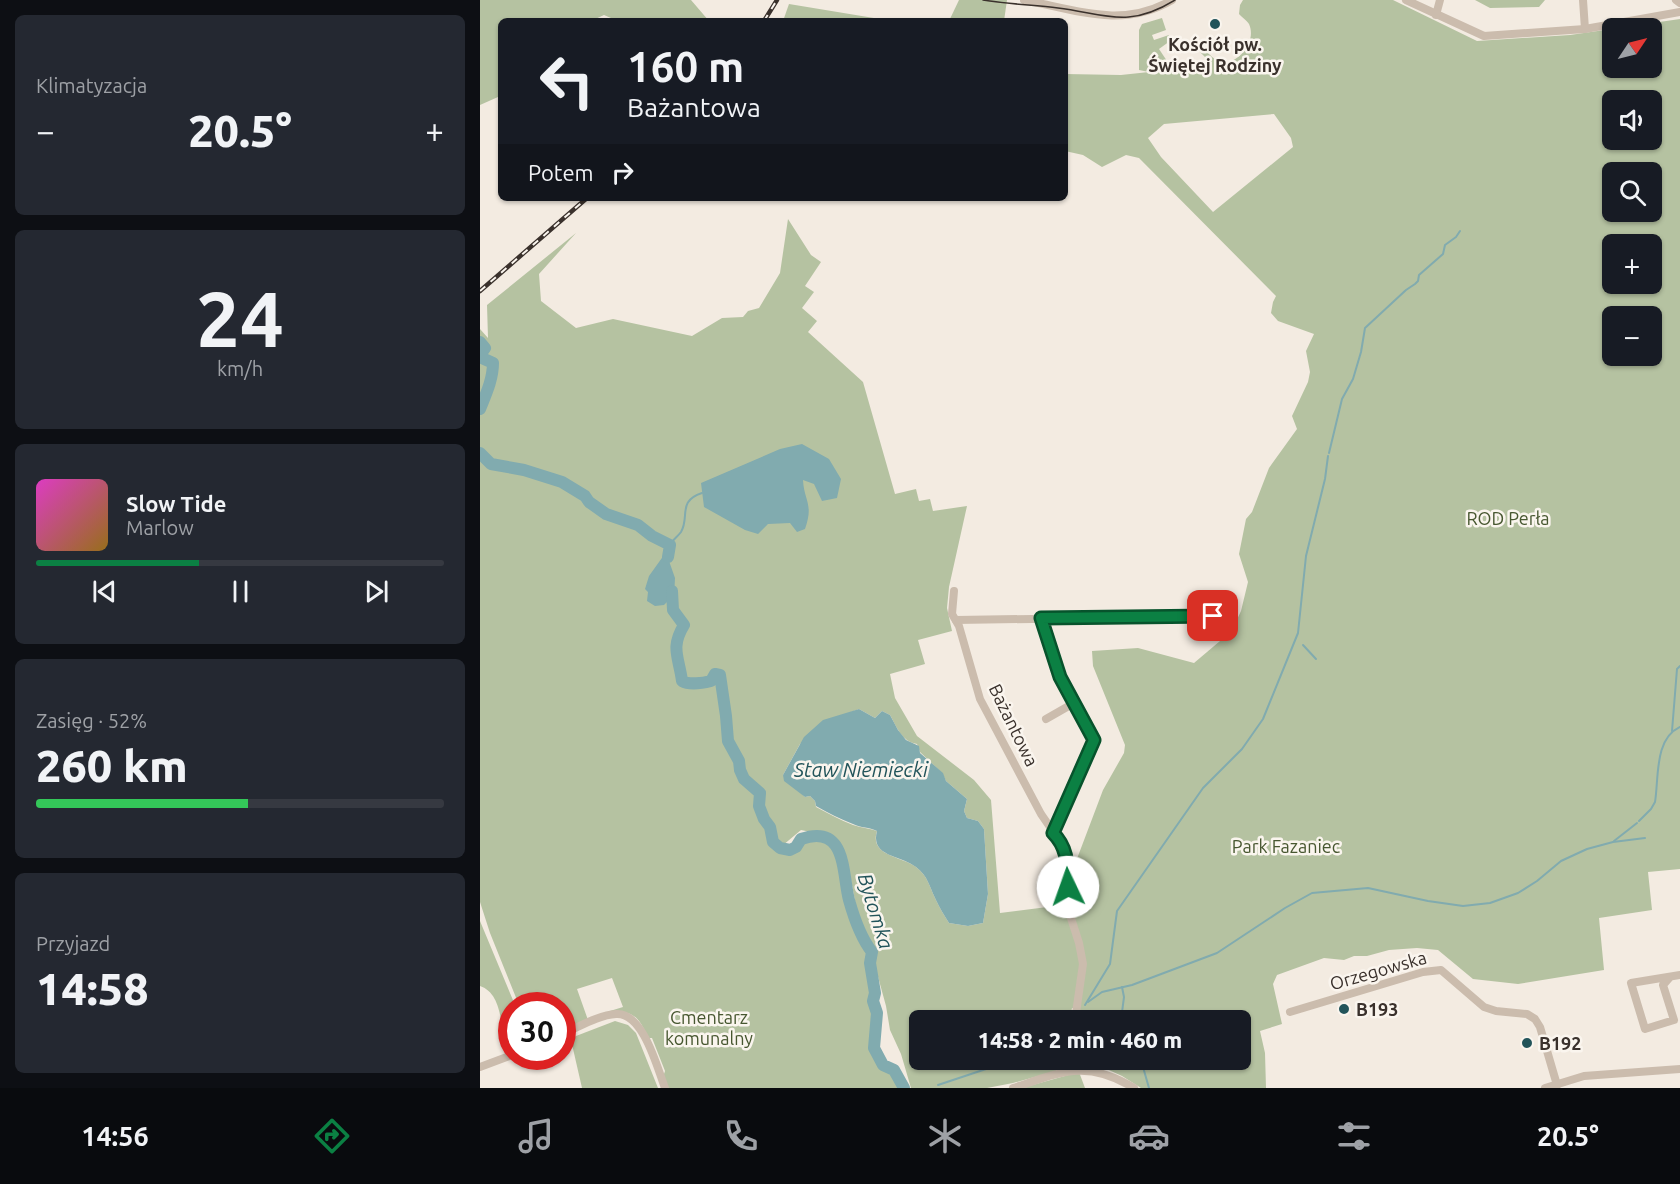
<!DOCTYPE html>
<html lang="pl">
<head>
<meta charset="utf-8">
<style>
  :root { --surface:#171b24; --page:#242831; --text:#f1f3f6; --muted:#9ea1a6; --line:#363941; --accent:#0b8043 }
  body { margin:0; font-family:Ubuntu,sans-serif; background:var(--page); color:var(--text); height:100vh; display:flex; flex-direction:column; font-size:22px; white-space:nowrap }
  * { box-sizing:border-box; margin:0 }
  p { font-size:20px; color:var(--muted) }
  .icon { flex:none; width:33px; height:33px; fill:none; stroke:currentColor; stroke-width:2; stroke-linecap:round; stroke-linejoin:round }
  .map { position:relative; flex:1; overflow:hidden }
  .drawer { display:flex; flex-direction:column; gap:15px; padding:15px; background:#0d0f14; width:480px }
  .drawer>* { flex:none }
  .banner { position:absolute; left:18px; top:18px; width:570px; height:183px; border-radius:9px; box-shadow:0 2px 4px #0004; background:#171b24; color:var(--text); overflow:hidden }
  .needle { width:39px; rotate:55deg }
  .fabs { position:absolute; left:1122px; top:18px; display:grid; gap:12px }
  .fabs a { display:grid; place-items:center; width:60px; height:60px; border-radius:9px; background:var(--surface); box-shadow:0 2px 4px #0004; font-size:30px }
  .speed { position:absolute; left:18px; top:992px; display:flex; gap:12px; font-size:30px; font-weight:700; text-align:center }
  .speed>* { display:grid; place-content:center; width:78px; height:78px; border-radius:50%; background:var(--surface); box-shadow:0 2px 4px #0004; line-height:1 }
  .speed .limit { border:9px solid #d22; background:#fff; color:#111 }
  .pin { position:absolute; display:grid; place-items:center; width:51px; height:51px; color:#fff; margin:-26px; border-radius:12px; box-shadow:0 3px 9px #0006 }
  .me { position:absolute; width:66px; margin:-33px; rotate:357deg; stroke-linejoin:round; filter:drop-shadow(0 0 4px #0008) }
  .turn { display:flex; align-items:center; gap:21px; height:126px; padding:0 30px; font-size:27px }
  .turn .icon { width:78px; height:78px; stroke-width:2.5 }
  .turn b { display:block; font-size:42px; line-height:51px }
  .then { display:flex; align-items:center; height:57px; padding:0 30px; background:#0003; gap:12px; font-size:22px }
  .big { font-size:45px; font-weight:800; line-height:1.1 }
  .drawer .tile { flex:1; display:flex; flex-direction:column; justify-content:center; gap:9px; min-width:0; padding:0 21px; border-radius:9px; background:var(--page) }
  .drawer .dial { align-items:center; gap:0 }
  .dial b { font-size:78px; line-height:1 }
  .song { display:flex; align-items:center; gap:18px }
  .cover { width:72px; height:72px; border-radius:9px; background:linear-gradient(135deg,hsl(310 70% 55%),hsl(40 70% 35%)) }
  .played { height:6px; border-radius:3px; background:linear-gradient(90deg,var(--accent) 40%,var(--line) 40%) }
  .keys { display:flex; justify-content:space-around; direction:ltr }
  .heat { display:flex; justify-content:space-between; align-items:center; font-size:33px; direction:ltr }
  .charge { height:9px; border-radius:4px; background:linear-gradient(90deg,#34c759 52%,var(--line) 0) }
  .trip { position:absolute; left:429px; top:1010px; width:342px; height:60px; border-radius:9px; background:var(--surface); box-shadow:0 2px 4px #0004; font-weight:800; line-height:60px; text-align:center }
  .tabs { display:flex; height:96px; justify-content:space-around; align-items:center; background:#090b0e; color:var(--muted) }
  .tabs .icon { width:42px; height:42px }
  .tabs .on { color:var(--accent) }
  .tabs b { font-size:27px; color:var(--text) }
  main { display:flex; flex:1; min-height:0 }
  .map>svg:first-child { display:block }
</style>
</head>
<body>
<main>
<section class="drawer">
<div class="tile"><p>Klimatyzacja</p>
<div class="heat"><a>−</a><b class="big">20.5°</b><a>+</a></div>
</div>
<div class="tile dial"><b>24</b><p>km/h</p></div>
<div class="tile">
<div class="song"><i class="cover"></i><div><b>Slow Tide</b><p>Marlow</p></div></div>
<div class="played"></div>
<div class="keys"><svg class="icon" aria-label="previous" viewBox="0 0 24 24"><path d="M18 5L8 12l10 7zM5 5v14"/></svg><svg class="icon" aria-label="pause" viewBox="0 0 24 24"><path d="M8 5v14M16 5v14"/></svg><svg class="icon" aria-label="next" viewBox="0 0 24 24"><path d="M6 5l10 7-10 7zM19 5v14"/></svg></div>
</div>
<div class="tile"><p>Zasięg · 52%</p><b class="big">260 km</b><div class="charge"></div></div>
<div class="tile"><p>Przyjazd</p><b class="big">14:58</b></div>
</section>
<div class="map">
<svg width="1200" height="1088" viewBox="0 0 1200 1088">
  <rect width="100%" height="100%" fill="#f3ebe1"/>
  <g fill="#b5c2a1" fill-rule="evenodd">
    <polygon points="0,0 211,0 229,21 138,21 124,15 111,21 21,21 21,92 18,97 0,105"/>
    <polygon points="479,0 527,0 524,21 469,21"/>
    <path d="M763 0H913L997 41 1090 35 1200 19V869L1168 872 1172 910 1119 918 1124 970 1038 984 993 979 958 950 937 948 909 950 887 956H874L864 960 844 958 797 975 793 984 802 1024 780 1031 785 1053 786 1088H661L642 1076 609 1061 610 1059H760V1020H616L601 1017 599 1016 600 1010 592 1008 590 1020H440V1059H583L582 1064 576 1069V1071L533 1083 507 1088H431L421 1054 410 1030 406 1006 388 940 377 911 368 865 355 837 321 830 296 851C307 857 317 854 322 842L332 840 347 841C365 854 360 877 366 897 371 916 379 936 390 953L388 961 394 993 392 1002 395 1016 392 1046 397 1061 404 1068 413 1072 423 1088H188L183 1077 185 1071 172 1038H168C159 1016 153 1011 130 1011L143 1007 132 978 97 989 108 1020 83 1030 82 1005H39L10 933 0 902V329L8 338 7 305 96 233 59 274 61 301 96 328 133 319 212 336 242 318 263 317 268 311 279 308 300 273 308 219 331 255 341 262 325 286 334 292 322 308 337 321 328 332 383 382 415 494 436 489 439 501 450 499 453 511 487 506 469 587 467 608 472 631 438 640 445 664 410 674 415 698 437 736 494 780 511 800 520 913 583 905V890L593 891 595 864 623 790 644 753 645 745 613 666 612 651 658 648 714 663 740 641 754 626 761 611 768 582 759 554 766 519 772 512 789 468 817 429 812 416 828 382 830 372 826 351 834 334 798 321 791 313 793 302 796 296 659 158 646 155 622 167 603 155 585 151V74L641 75 669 72 659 70V30L662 24 682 18 686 30 672 35 674 40 689 35 690 41 679 49 687 61 692 64 671 67 672 72 729 66V61L719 51 724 49C728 52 731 57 735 59 754 71 778 43 769 24 767 21 762 17 759 14L760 5ZM1132 28H1172V68H1132ZM1132 100H1172V140H1132ZM794 114 811 138 813 147 733 212 681 157 668 138 684 124ZM1132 172H1172V212H1132ZM1132 244H1172V284H1132ZM1132 316H1172V356H1132ZM379 709 395 718 402 711 410 715C417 727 421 741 437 744L440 752 462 773 466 781 487 799 484 811 487 818 498 821 504 829 508 894 503 923 488 926 469 923C464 915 459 907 455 898 449 886 448 876 436 867 422 856 389 856 397 831 389 828 381 828 373 825 360 820 348 813 336 807L335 801 330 796 325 797 303 775 320 744 366 714Z"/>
    <polygon points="995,0 1065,0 1059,7 1010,8"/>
    <polygon points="309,4 412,21 303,21"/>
    <path d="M0 921 35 1005H32L31 1047 27 1048C20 1031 24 994 0 986Z"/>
    <polygon points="135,1021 148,1025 156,1033 178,1088 102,1088 91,1040 96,1036"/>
    <polygon points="599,1072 605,1088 542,1088"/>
  </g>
  <g fill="#81abaf">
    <path d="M322 444 349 459 361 479 357 498 342 501 334 484 323 480C324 501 334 504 325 529L317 532 310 523 288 524 278 534 265 530 224 507 221 483 300 449Z"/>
    <polygon points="191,542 192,545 189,561 195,578 194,598 198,605 190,606 188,601 184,605 175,606 167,601 168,592 165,589 169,576 184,555 188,543"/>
    <path d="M379 709 395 718 402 711 410 715 418 730 426 740 439 746 440 753 463 773 466 781 487 799 484 811 487 818 498 821 504 829 508 894 503 923 488 926 469 923C464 915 459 907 455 898 449 886 448 876 436 867 421 855 390 857 397 831 389 827 381 828 373 824 360 819 348 813 336 806L335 801 330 796 325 797 304 781 303 775 324 737 343 720Z"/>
  </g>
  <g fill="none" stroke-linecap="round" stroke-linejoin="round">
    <g stroke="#81abaf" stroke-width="2">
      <polyline points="849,453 862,399 873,379 881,352 885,328 926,290 935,284 938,281 939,275 963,254 965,245 976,237 980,231"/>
      <path d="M191 543C194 539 198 536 201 532 210 517 197 501 222 493"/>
      <polyline points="823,645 836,659"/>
      <polyline points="1192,731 1197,669 1200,666"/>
      <path d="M1159 821 1171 809 1175 802C1179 778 1174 739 1200 727"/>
      <polyline points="1134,841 1157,823"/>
      <polyline points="608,1002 622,992 652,985 737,953 805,908 832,893 888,888 948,901 983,906 1010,903 1038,893 1057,881 1081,861 1107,849 1133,842 1165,838"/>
      <polyline points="605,1005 630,964 637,911 723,788 762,749 783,719 818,633 826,556 845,479 848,456"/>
      <polyline points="586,1020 588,1018"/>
      <polyline points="641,1020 644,997 642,987"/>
      <polyline points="664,1059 663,1067 669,1088"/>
      <polyline points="458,1085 536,1059"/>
    </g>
    <g stroke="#81abaf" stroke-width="12">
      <path d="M0 342 5 348 0 355 2 358 13 363C13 379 6 394 0 409"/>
      <polyline points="0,453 11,464 44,470 82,482 105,496 109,502 126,514 158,525 172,536 190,545 188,557"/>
      <path d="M192 591 193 610 204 625C190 648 199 657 202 681 209 685 223 683 231 681L235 674 240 675 246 716 248 741 259 761 260 770 264 779 280 793 279 806 284 819 290 827 293 842 300 848 310 850 316 847 321 839C367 823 362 873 369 900 374 918 381 938 392 952L390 963 395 993 393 1001 397 1013 394 1048 403 1065 414 1070 424 1088"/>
    </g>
    <g stroke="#cbbcad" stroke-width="8">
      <path d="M544 0C596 10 643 29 692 0"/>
      <polyline points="926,0 1004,36 1105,29 1200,12"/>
      <polyline points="1103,0 1105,29"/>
      <polyline points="1196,0 1200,3"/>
      <polyline points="956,15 960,0"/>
      <polyline points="474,591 472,614 479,626 500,699 561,814 581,843 586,856 590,915 599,943 603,964 595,1020"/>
      <polyline points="561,618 580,677 614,740 573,833"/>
      <polyline points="476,620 754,616"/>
      <polyline points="566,719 594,703"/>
      <polyline points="1190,977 1183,985 1194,1020 1165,1029 1151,983 1200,975"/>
      <polyline points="810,1012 943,972 961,970 1004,1007 1016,1011 1047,1014 1055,1019 1060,1027 1077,1085"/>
      <path d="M82 1034C99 1027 118 1015 136 1014 163 1012 177 1067 185 1088"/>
      <polyline points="0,1067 32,1055"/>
      <path d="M533 1088C582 1072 606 1059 654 1088"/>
      <polyline points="1065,1088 1104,1076 1200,1069"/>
    </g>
    <path stroke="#3a312c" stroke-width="1.5" d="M503 0C528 4 553 5 578 8 626 14 648 29 695 0"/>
    <defs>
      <g id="rail">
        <polyline points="284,21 297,0"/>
        <polyline points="0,291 107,198"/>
      </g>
    </defs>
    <use href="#rail" stroke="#3a312c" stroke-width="4.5"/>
    <use href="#rail" stroke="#faf5ee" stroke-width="2" stroke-dasharray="7" stroke-linecap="butt"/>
  </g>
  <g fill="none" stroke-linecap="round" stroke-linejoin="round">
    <defs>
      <path id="route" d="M588 887C587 867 589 849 573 833L614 740 580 677 561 618 733 616"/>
    </defs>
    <use href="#route" stroke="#07532c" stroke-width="15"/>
    <use href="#route" stroke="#0b8043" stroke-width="10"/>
  </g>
  <g fill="#22545a" stroke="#faf5ee" stroke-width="2">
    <circle cx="735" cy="24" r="6"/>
    <circle cx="864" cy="1009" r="6"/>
    <circle cx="1047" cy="1043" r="6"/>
  </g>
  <g text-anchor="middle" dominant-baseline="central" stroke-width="5" stroke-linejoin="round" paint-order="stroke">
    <g font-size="18" font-weight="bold" fill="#3a312c" stroke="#faf5ee" text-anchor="start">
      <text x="735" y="44" text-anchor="middle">Kościół pw.<tspan x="735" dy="21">Świętej Rodziny</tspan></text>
      <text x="876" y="1009">B193</text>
      <text x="1059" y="1043">B192</text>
    </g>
    <g font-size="18" fill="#475730" stroke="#faf5ee">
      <text x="1028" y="518">ROD Perła</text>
      <text x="806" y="846">Park Fazaniec</text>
      <text x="229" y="1017">Cmentarz<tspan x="229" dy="21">komunalny</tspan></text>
    </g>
    <g font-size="18" fill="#3a312c" stroke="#faf5ee">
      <text transform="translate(534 725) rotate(64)">Bażantowa</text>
      <text transform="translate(898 970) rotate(-16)">Orzegowska</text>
    </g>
    <g font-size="20" font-style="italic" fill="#22545a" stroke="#faf5ee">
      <text x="381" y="769">Staw Niemiecki</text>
      <text transform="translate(396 911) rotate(73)">Bytomka</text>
    </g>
  </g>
</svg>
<div class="fabs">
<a><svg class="needle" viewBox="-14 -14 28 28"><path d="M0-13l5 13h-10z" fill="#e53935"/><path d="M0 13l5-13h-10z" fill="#9ea1a6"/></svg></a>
<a><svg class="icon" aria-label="sound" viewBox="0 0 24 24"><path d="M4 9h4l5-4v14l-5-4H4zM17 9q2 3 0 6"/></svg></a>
<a><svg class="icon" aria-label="search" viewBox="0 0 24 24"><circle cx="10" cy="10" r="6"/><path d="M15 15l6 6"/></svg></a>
<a>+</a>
<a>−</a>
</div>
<div class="speed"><div class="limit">30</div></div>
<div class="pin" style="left:733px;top:616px;background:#d93025"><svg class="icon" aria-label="arrive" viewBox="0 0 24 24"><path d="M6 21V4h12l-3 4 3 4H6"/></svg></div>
<svg class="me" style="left:588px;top:887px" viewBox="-20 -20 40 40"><circle r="19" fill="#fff"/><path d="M0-13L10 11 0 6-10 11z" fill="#0b8043"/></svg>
<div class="trip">14:58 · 2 min · 460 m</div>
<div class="banner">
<div class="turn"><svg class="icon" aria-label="left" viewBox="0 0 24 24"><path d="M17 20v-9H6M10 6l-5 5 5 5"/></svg><div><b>160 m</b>Bażantowa</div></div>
<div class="then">Potem<svg class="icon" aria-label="right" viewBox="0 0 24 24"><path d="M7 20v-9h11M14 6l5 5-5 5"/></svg></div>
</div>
</div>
</main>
<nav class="tabs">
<b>14:56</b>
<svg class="icon on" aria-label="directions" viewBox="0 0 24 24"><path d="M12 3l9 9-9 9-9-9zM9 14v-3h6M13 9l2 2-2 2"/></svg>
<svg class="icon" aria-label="music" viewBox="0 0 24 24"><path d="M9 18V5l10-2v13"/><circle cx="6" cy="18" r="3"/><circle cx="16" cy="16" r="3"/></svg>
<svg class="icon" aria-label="phone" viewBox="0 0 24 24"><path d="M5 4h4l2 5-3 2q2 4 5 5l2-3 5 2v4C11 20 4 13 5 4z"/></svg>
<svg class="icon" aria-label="climate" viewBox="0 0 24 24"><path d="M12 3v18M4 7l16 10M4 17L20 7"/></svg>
<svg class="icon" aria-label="car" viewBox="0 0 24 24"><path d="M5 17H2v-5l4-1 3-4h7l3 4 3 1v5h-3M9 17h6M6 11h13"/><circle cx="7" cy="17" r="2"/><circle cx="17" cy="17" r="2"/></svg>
<svg class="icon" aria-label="filters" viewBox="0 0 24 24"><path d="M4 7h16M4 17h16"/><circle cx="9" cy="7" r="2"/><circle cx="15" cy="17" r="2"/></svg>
<b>20.5°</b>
</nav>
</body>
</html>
